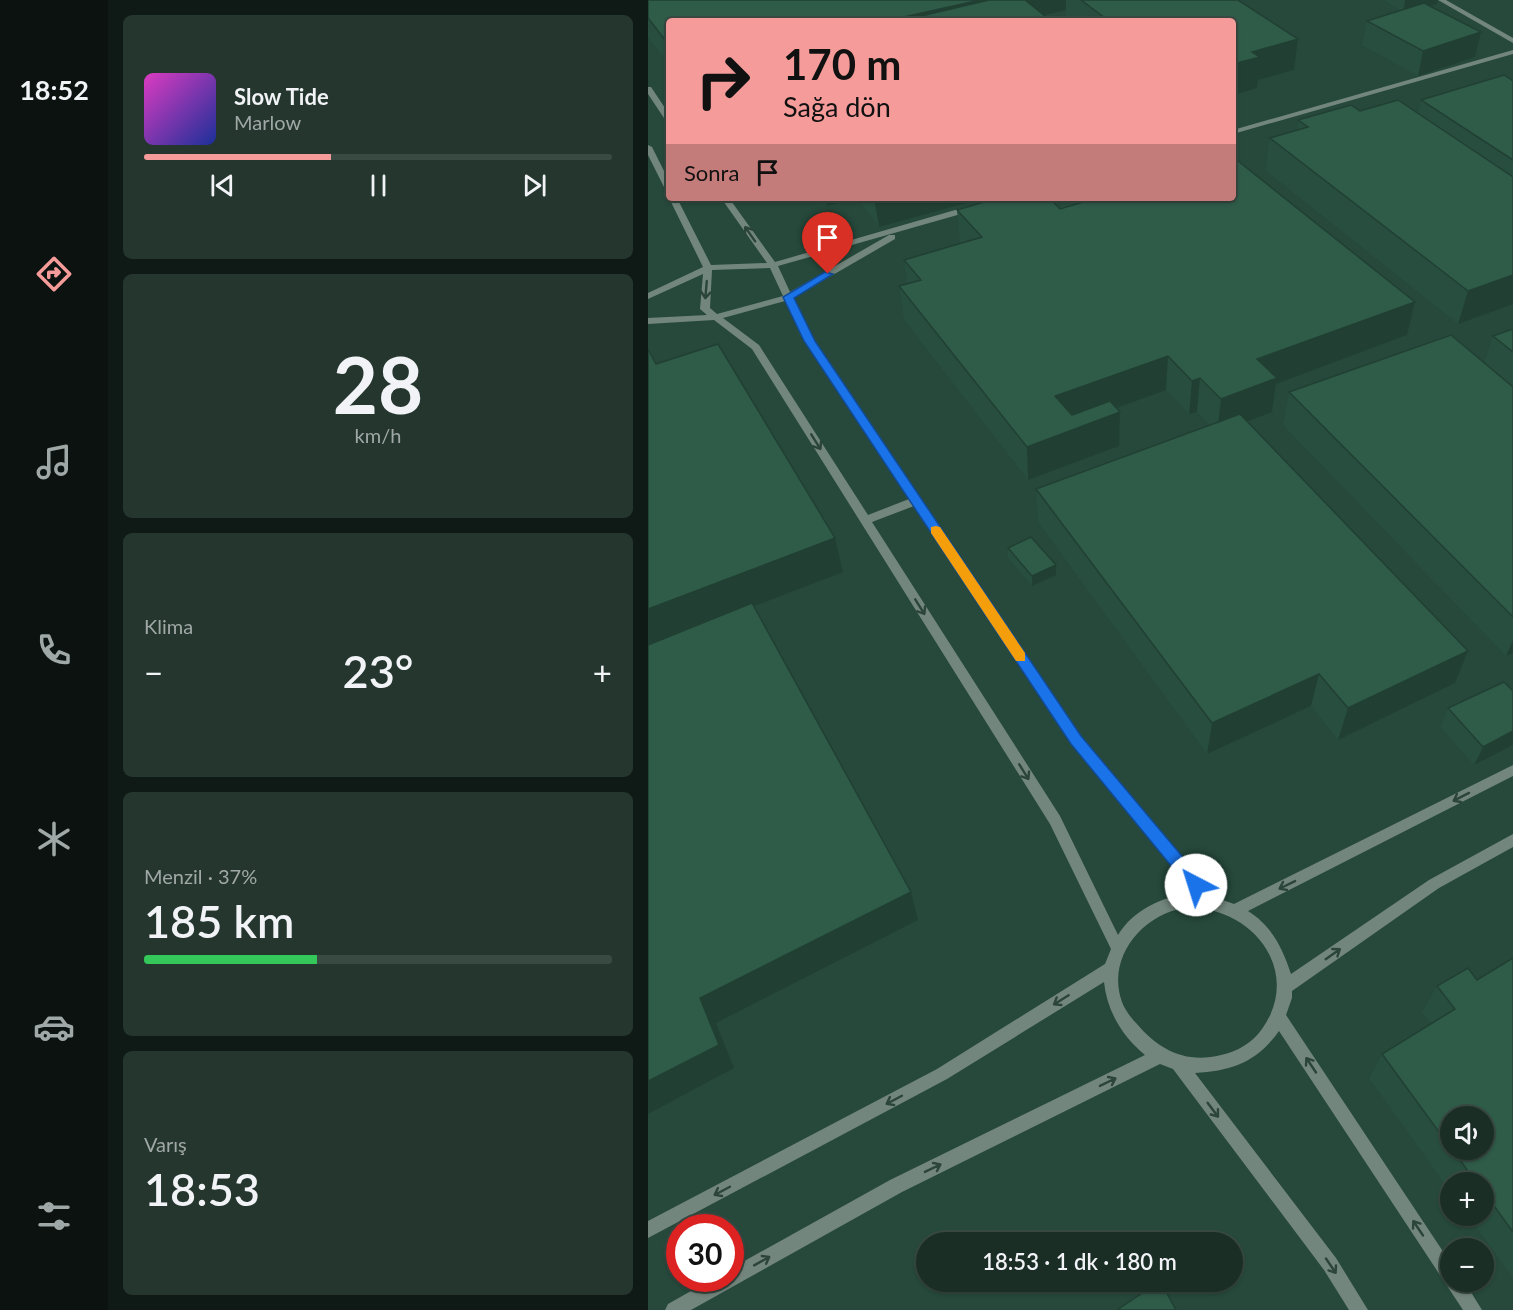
<!DOCTYPE html>
<html lang="tr">
<head>
<meta charset="utf-8">
<style>
  :root { --surface:#1b2e26; --page:#24362e; --text:#f1f3f6; --muted:#a0a8a7; --line:#394a43; --accent:#f59b99 }
  body { margin:0; font-family:Lato,sans-serif; background:var(--page); color:var(--text); height:100vh; display:flex; flex-direction:column; font-size:22px; white-space:nowrap }
  * { box-sizing:border-box; margin:0 }
  p { font-size:20px; color:var(--muted) }
  .icon { flex:none; width:33px; height:33px; fill:none; stroke:currentColor; stroke-width:2; stroke-linecap:round; stroke-linejoin:round }
  .map { position:relative; flex:1; overflow:hidden }
  .panel { display:flex; flex-direction:column; gap:15px; padding:15px; background:#0f1915; width:540px }
  .panel>* { flex:none }
  .top-card { position:absolute; left:18px; top:18px; width:570px; height:183px; border-radius:6px; box-shadow:0 2px 4px #0004,0 0 0 2px var(--line); background:#f59b99; color:#111; overflow:hidden }
  .tools { position:absolute; left:792px; top:1106px; display:grid; gap:12px }
  .tools a { display:grid; place-items:center; width:54px; height:54px; border-radius:50%; background:var(--surface); box-shadow:0 2px 4px #0004,0 0 0 2px var(--line); font-size:30px }
  .speed { position:absolute; left:18px; top:1214px; display:flex; gap:12px; font-size:30px; font-weight:700; text-align:center }
  .speed>* { display:grid; place-content:center; width:78px; height:78px; border-radius:50%; background:var(--surface); box-shadow:0 2px 4px #0004,0 0 0 2px var(--line); line-height:1 }
  .speed .limit { border:9px solid #d22; background:#fff; color:#111 }
  .pin { position:absolute; display:grid; place-items:center; width:51px; height:51px; color:#fff; margin:-62px -26px; border-radius:50% 50% 50% 0; rotate:-45deg; box-shadow:0 0 6px #0007 }
  .pin .icon { rotate:45deg }
  .me { position:absolute; width:66px; margin:-33px; rotate:320deg; stroke-linejoin:round; filter:drop-shadow(0 0 4px #0008) }
  .turn { display:flex; align-items:center; gap:21px; height:126px; padding:0 18px; font-size:27px }
  .turn .icon { width:78px; height:78px; stroke-width:2.5 }
  .turn b { display:block; font-size:42px; line-height:51px }
  .then { display:flex; align-items:center; height:57px; padding:0 18px; background:#0003; gap:12px; font-size:22px }
  .big { font-size:45px; font-weight:600; line-height:1.1 }
  .panel .card { flex:1; display:flex; flex-direction:column; justify-content:center; gap:9px; min-width:0; padding:0 21px; border-radius:9px; background:var(--page) }
  .panel .dial { align-items:center; gap:0 }
  .dial b { font-size:78px; line-height:1 }
  .song { display:flex; align-items:center; gap:18px }
  .cover { width:72px; height:72px; border-radius:9px; background:linear-gradient(135deg,hsl(310 70% 55%),hsl(230 70% 35%)) }
  .played { height:6px; border-radius:3px; background:linear-gradient(90deg,var(--accent) 40%,var(--line) 40%) }
  .keys { display:flex; justify-content:space-around; direction:ltr }
  .heat { display:flex; justify-content:space-between; align-items:center; font-size:33px; direction:ltr }
  .charge { height:9px; border-radius:4px; background:linear-gradient(90deg,#34c759 37%,var(--line) 0) }
  .trip { position:absolute; left:268px; top:1232px; width:327px; height:60px; border-radius:30px; background:var(--surface); box-shadow:0 2px 4px #0004,0 0 0 2px var(--line); font-weight:600; line-height:60px; text-align:center }
  main { display:flex; flex:1; min-height:0 }
  .tab-bar { display:flex; flex-direction:column; width:108px; justify-content:space-around; align-items:center; background:#0b120f; color:var(--muted) }
  .tab-bar .icon { width:42px; height:42px }
  .tab-bar .on { color:var(--accent) }
  .tab-bar b { font-size:27px; color:var(--text) }
  .map>svg:first-child { display:block }
</style>
</head>
<body>
<main>
<nav class="tab-bar">
<b>18:52</b>
<svg class="icon on" aria-label="directions" viewBox="0 0 24 24"><path d="M12 3l9 9-9 9-9-9zM9 14v-3h6M13 9l2 2-2 2"/></svg>
<svg class="icon" aria-label="music" viewBox="0 0 24 24"><path d="M9 18V5l10-2v13"/><circle cx="6" cy="18" r="3"/><circle cx="16" cy="16" r="3"/></svg>
<svg class="icon" aria-label="phone" viewBox="0 0 24 24"><path d="M5 4h4l2 5-3 2q2 4 5 5l2-3 5 2v4C11 20 4 13 5 4z"/></svg>
<svg class="icon" aria-label="climate" viewBox="0 0 24 24"><path d="M12 3v18M4 7l16 10M4 17L20 7"/></svg>
<svg class="icon" aria-label="car" viewBox="0 0 24 24"><path d="M5 17H2v-5l4-1 3-4h7l3 4 3 1v5h-3M9 17h6M6 11h13"/><circle cx="7" cy="17" r="2"/><circle cx="17" cy="17" r="2"/></svg>
<svg class="icon" aria-label="filters" viewBox="0 0 24 24"><path d="M4 7h16M4 17h16"/><circle cx="9" cy="7" r="2"/><circle cx="15" cy="17" r="2"/></svg>
</nav>
<section class="panel">
<div class="card">
<div class="song"><i class="cover"></i><div><b>Slow Tide</b><p>Marlow</p></div></div>
<div class="played"></div>
<div class="keys"><svg class="icon" aria-label="previous" viewBox="0 0 24 24"><path d="M18 5L8 12l10 7zM5 5v14"/></svg><svg class="icon" aria-label="pause" viewBox="0 0 24 24"><path d="M8 5v14M16 5v14"/></svg><svg class="icon" aria-label="next" viewBox="0 0 24 24"><path d="M6 5l10 7-10 7zM19 5v14"/></svg></div>
</div>
<div class="card dial"><b>28</b><p>km/h</p></div>
<div class="card"><p>Klima</p>
<div class="heat"><a>−</a><b class="big">23°</b><a>+</a></div>
</div>
<div class="card"><p>Menzil · 37%</p><b class="big">185 km</b><div class="charge"></div></div>
<div class="card"><p>Varış</p><b class="big">18:53</b></div>
</section>
<div class="map">
<svg width="865" height="1310" viewBox="0 0 865 1310">
  <rect width="100%" height="100%" fill="#243e33"/>
  <path fill="#26493b" fill-rule="evenodd" d="M0 0H865V1310H0ZM21 21H585V198H21ZM802 1116H836V1149H802ZM802 1182H836V1215H802ZM32 1227H82V1278H32ZM279 1242H585V1281H279ZM802 1248H836V1281H802Z"/>
  <g fill="none" stroke-linecap="round" stroke-linejoin="round">
    <g fill="#73867d" fill-rule="evenodd">
      <polygon points="790,0 798,0 865,38 865,43"/>
      <polygon points="865,50 865,54 585,134 585,130"/>
      <polygon points="0,87 3,87 21,114 21,121 18,121 0,94"/>
      <polygon points="0,145 4,147 21,181 21,191 17,189 0,155"/>
      <path d="M21 198H29L63 265 119 263 73 198H81L127 262 321 206H327V210L130 266 142 292 241 235H247V239L145 298 166 341 432 736 569 898 586 904 865 765V776L600 911C624 926 635 949 643 974L781 880 865 834V847L791 888 644 991V998L638 1015 802 1262V1281H816L834 1310H815L631 1031C609 1062 584 1071 547 1073L688 1258 720 1310H701L676 1270 525 1069 512 1064 254 1192 43 1310H17L20 1304 66 1278H82V1269L242 1180 497 1055C474 1036 459 1011 456 982L299 1079 0 1238V1221L289 1069 457 964 463 949 402 824 104 349 66 320 0 324V318L59 315 52 309 55 274 0 299V293L55 267ZM122 268 135 296 69 314 62 308 64 270ZM137 301 156 341 261 499 220 515 111 345 75 318ZM266 506 424 744 549 895C519 893 486 909 470 935L412 816 224 522ZM536 908C602 904 656 970 614 1029 605 1042 589 1052 573 1055 538 1064 511 1050 489 1024 483 1018 477 1010 474 1002 458 958 494 915 536 908Z"/>
    </g>
  </g>
  <g fill="#284e3f" fill-rule="evenodd">
    <polygon points="0,0 590,0 646,70 610,80 609,88 585,21 422,21 418,18 418,10 396,16 21,21 21,65 0,37"/>
    <polygon points="736,0 790,0 789,4 782,5 827,57 770,76 714,45 719,21 752,10"/>
    <polygon points="865,81 865,304 810,324 617,170 622,138 649,130 650,120 712,111 770,113 773,100"/>
    <polygon points="173,198 337,198 231,227 209,198 179,206"/>
    <polygon points="413,198 585,198 767,302 759,335 628,384 624,412 599,421 807,683 690,740 663,706 559,754 390,522 388,489 562,426 549,412 541,414 518,390 468,408 472,412 471,446 380,480 256,320 251,286 259,284 256,260 312,243 309,210 412,209 413,209"/>
    <polygon points="865,329 865,653 858,656 635,425 641,392 836,363 845,336"/>
    <polygon points="360,548 408,575 384,586 360,558"/>
    <polygon points="865,691 865,745 826,765 792,727 800,708"/>
    <path d="M865 958V1278L820 1215H836V1182H802V1191L721 1078 734 1054 783 1024 774 1012 789 986 829 980ZM802 1116 836 1149H802Z"/>
  </g>
  <g fill="#214033">
    <polygon points="332,0 418,0 418,10 373,21 238,21"/>
    <polygon points="757,0 790,0 789,4 755,12"/>
    <polygon points="833,32 827,57 770,76 775,51"/>
    <polygon points="650,39 646,70 610,80 609,88 585,95 585,64 604,52"/>
    <polygon points="178,198 209,198 179,206"/>
    <polygon points="226,198 337,198 231,227"/>
    <polygon points="865,275 865,304 810,324 820,291"/>
    <polygon points="767,302 759,335 628,384 624,412 569,433 573,399 609,359"/>
    <polygon points="520,356 518,390 408,430 407,396"/>
    <polygon points="552,378 549,412 541,414 544,381"/>
    <polygon points="472,412 471,446 380,480 379,447"/>
    <polygon points="187,538 195,572 0,647 0,609"/>
    <polygon points="408,565 408,575 384,586 384,576"/>
    <polygon points="865,640 865,653 858,656"/>
    <polygon points="820,651 807,683 690,740 700,708"/>
    <polygon points="671,674 663,706 559,754 564,723"/>
    <polygon points="865,731 865,745 826,765 835,747"/>
    <polygon points="263,892 270,920 68,1023 86,1068 0,1114 0,1081 52,998"/>
  </g>
  <g fill="#2f5b49" stroke="#214033" stroke-width="1.5">
    <polygon points="0,0 332,0 238,21 21,21 21,45 0,18"/>
    <polygon points="341,0 377,0 403,21 252,21"/>
    <polygon points="433,0 590,0 650,39 604,52 612,57 585,64 585,21 461,21"/>
    <polygon points="776,3 833,32 775,51 719,21"/>
    <polygon points="856,75 865,81 865,160 773,100"/>
    <polygon points="750,100 865,177 865,275 820,291 622,138 660,127 650,120 703,105 712,111"/>
    <polygon points="585,157 767,302 609,359 629,378 573,399 552,378 544,381 520,356 407,396 424,415 462,401 472,412 379,447 251,286 273,280 256,260 334,237 309,210 350,198 401,198 412,209 439,201 436,198 585,198"/>
    <polygon points="865,329 865,352 845,336"/>
    <polygon points="803,335 865,387 865,617 641,392"/>
    <polygon points="70,344 187,538 0,609 0,349 8,364"/>
    <polygon points="592,414 820,651 700,708 671,674 564,723 388,489"/>
    <polygon points="383,537 408,565 384,576 360,548"/>
    <polygon points="104,603 263,892 52,998 71,1045 0,1081 0,645"/>
    <polygon points="856,682 865,691 865,731 835,747 800,708"/>
    <polygon points="865,958 865,1232 836,1192 836,1182 828,1182 804,1149 836,1149 836,1116 802,1116 802,1147 734,1054 807,1009 789,986 820,968 829,980"/>
    <polygon points="512,1281 528,1310 469,1310"/>
  </g>
  <defs><path id="oneway-shaft" d="M-6 0H5M1.5-3L5.5 0L1.5 3" fill="none" stroke-width="1.6" stroke-linecap="round" stroke-linejoin="round" transform="scale(1.5)"/></defs>
  <g stroke="#2c453a">
    <use href="#oneway-shaft" transform="translate(102 234) rotate(-125)"/>
    <use href="#oneway-shaft" transform="translate(58 290) rotate(95)"/>
    <use href="#oneway-shaft" transform="translate(168 442) rotate(58)"/>
    <use href="#oneway-shaft" transform="translate(272 607) rotate(58)"/>
    <use href="#oneway-shaft" transform="translate(376 772) rotate(58)"/>
    <use href="#oneway-shaft" transform="translate(813 797) rotate(153)"/>
    <use href="#oneway-shaft" transform="translate(639 885) rotate(154)"/>
    <use href="#oneway-shaft" transform="translate(685 954) rotate(-35)"/>
    <use href="#oneway-shaft" transform="translate(413 1000) rotate(148)"/>
    <use href="#oneway-shaft" transform="translate(663 1065) rotate(-124)"/>
    <use href="#oneway-shaft" transform="translate(460 1082) rotate(-26)"/>
    <use href="#oneway-shaft" transform="translate(246 1100) rotate(152)"/>
    <use href="#oneway-shaft" transform="translate(565 1110) rotate(53)"/>
    <use href="#oneway-shaft" transform="translate(285 1168) rotate(-26)"/>
    <use href="#oneway-shaft" transform="translate(74 1191) rotate(152)"/>
    <use href="#oneway-shaft" transform="translate(770 1228) rotate(-124)"/>
    <use href="#oneway-shaft" transform="translate(114 1261) rotate(-29)"/>
    <use href="#oneway-shaft" transform="translate(683 1266) rotate(56)"/>
  </g>
  <polygon fill="#1a73e8" stroke="#114b97" stroke-width="1.5" points="177,272 185,274 146,298 167,341 433,736 554,880 556,885 554,890 543,890 423,744 156,341 135,297"/>
  <polygon fill="#f59e0b" points="288,526 292,527 377,653 377,661 368,661 283,533 283,527"/>
</svg>
<div class="tools">
<a><svg class="icon" aria-label="sound" viewBox="0 0 24 24"><path d="M4 9h4l5-4v14l-5-4H4zM17 9q2 3 0 6"/></svg></a>
<a>+</a>
<a>−</a>
</div>
<div class="speed"><div class="limit">30</div></div>
<div class="pin" style="left:180px;top:274px;background:#d93025"><svg class="icon" aria-label="arrive" viewBox="0 0 24 24"><path d="M6 21V4h12l-3 4 3 4H6"/></svg></div>
<svg class="me" style="left:548px;top:885px" viewBox="-20 -20 40 40"><circle r="19" fill="#fff"/><path d="M0-13L10 11 0 6-10 11z" fill="#1a73e8"/></svg>
<div class="trip">18:53 · 1 dk · 180 m</div>
<div class="top-card">
<div class="turn"><svg class="icon" aria-label="right" viewBox="0 0 24 24"><path d="M7 20v-9h11M14 6l5 5-5 5"/></svg><div><b>170 m</b>Sağa dön</div></div>
<div class="then">Sonra<svg class="icon" aria-label="arrive" viewBox="0 0 24 24"><path d="M6 21V4h12l-3 4 3 4H6"/></svg></div>
</div>
</div>
</main>
</body>
</html>
